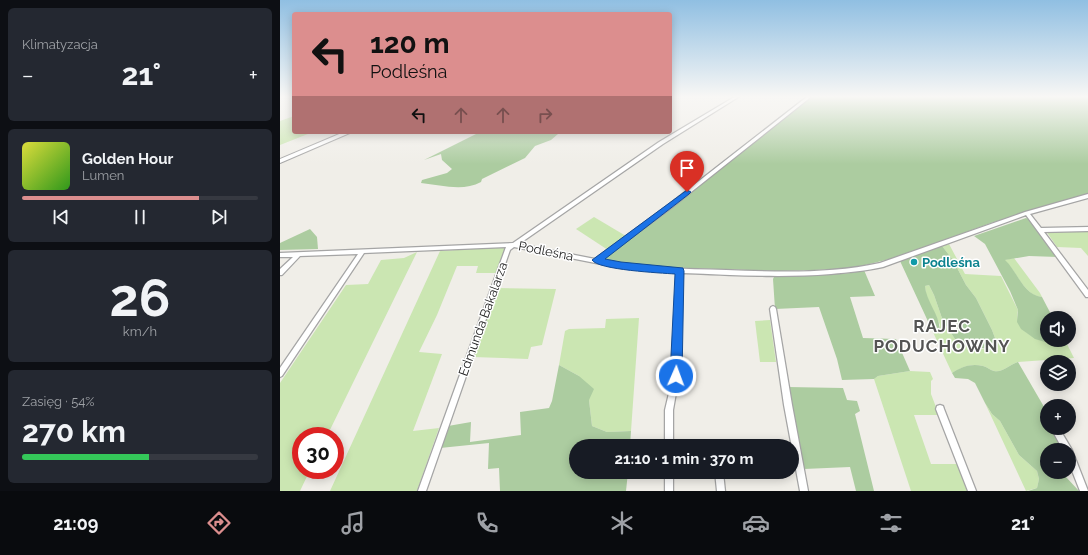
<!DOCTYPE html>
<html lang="pl">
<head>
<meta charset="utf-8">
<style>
  :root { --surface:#171b24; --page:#242831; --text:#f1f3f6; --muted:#9ea1a6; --line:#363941; --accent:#dc8e8e }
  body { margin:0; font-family:Raleway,sans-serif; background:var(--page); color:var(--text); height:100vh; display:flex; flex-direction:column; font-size:15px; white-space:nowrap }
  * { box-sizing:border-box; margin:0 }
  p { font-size:13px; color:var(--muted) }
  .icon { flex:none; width:22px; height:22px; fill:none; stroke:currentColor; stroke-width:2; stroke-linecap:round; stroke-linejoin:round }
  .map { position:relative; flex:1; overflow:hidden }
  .panel { display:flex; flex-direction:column; gap:8px; padding:8px; background:#0d0f14; width:280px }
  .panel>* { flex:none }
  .banner { position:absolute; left:12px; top:12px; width:380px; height:122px; border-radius:4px; box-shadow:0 2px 10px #0003; background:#dc8e8e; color:#111; overflow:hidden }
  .buttons { position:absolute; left:760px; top:311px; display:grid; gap:8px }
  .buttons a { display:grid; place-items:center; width:36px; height:36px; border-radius:50%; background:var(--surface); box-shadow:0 2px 10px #0003; font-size:20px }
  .speed { position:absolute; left:12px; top:427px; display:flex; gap:8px; font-size:20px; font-weight:700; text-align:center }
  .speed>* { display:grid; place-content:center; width:52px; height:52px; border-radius:50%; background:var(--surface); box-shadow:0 2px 10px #0003; line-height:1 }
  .speed .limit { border:6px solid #d22; background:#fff; color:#111 }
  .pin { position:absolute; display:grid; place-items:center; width:34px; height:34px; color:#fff; margin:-41px -17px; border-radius:50% 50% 50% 0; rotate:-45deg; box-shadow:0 0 4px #0007 }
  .pin .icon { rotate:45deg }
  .me { position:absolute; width:44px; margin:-22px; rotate:2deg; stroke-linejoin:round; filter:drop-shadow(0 0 3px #0008) }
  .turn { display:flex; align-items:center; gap:14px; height:84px; padding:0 12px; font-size:18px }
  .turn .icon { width:52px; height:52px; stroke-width:2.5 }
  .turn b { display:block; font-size:28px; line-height:34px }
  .lanes { display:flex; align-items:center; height:38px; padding:0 12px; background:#0003; justify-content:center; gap:20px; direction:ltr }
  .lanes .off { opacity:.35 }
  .big { font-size:30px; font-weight:700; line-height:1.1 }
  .panel .card { flex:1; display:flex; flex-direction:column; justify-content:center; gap:6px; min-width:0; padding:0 14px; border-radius:6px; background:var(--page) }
  .panel .dial { align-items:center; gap:0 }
  .dial b { font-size:52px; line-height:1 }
  .song { display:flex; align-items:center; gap:12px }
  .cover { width:48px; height:48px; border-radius:6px; background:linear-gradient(135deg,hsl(60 70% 55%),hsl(110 70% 35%)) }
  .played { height:4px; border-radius:2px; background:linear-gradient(90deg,var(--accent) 75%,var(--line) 75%) }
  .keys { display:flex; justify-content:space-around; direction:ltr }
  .heat { display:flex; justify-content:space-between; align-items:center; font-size:22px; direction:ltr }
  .charge { height:6px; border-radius:3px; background:linear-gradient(90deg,#34c759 54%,var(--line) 0) }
  .trip { position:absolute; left:289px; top:439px; width:230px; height:40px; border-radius:20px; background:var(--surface); box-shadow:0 2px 10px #0003; font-weight:700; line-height:40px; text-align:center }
  .tabs { display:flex; height:64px; justify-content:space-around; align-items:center; background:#090b0e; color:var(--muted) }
  .tabs .icon { width:28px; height:28px }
  .tabs .selected { color:var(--accent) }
  .tabs b { font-size:18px; color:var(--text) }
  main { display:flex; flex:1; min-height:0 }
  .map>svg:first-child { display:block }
</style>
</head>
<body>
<main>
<section class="panel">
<div class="card"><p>Klimatyzacja</p>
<div class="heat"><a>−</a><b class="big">21°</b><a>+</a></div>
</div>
<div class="card">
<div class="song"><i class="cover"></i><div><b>Golden Hour</b><p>Lumen</p></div></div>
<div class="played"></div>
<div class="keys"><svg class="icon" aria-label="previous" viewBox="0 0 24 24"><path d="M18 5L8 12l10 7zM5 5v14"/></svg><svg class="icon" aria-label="pause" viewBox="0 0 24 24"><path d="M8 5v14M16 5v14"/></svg><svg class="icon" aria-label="next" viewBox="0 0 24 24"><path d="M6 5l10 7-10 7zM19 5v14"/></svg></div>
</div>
<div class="card dial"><b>26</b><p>km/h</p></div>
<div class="card"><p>Zasięg · 54%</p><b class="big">270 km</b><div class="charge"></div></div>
</section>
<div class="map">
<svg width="808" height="491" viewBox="0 0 808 491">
  <rect width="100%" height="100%" fill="#f0eee8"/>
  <g fill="#cbe6b2">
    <polygon points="14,116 14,132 33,132 0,145 0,121"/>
    <polygon points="314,217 346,236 328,250 296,229"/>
    <polygon points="766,231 808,231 808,256 801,248 777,247"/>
    <path d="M669 244 685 274 721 276 738 310C734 328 750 337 765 341L764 331 767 328V340H785L794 358 738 362C730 364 723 373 714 371 710 370 707 367 703 366 691 363 682 367 672 373L652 330 659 331 660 325 646 295 645 286 649 285 654 295 663 321 677 342 686 344 692 347 715 351 718 346 712 330 696 298 686 285 673 260 662 246Z"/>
    <polygon points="223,247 225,249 216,273 196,273 198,266 177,266 157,315 139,352 162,354 133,431 159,428 137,491 50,491 160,251"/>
    <polygon points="137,252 47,436 21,436 21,470 30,470 20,491 0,491 0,383 66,285 88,284 101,260 124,258"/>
    <path d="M734 258 760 293 762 297C743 295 738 272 724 260Z"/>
    <polygon points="217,288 276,289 262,345 251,347 248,359 193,357"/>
    <polygon points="359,318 351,431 327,432 312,426 309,400 299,376 279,365 285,331 289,329 325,328 326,319"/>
    <polygon points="490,320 496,362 480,362 475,321"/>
    <polygon points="630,371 650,372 653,379 651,381 651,394 659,415 634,415 651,464 678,464 689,491 631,491 594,379 598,376"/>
    <polygon points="705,403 712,414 720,421 739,455 757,471 759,479 757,488 746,491"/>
  </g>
  <g fill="#accca0">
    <polygon points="533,96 808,96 808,194 711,223 618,257 569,269 499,271 404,268 366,266 330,261 324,258"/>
    <path d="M200 132H298L295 134 283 132 278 134 271 140 255 146 245 158 202 179 201 182C183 192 161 185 141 183L142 180 167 173 172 169 162 160 161 154 144 160Z"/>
    <path d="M746 218 751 220 778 257 749 256 725 260C738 272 743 295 762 297L773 318H767V328L764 331 765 342 755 339 741 329 737 322 738 310 730 291 705 244 694 236Z"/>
    <polygon points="30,229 37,237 38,249 0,250 0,243"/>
    <path d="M662 246 673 260 686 285 696 298 712 330 718 346 715 351 677 342 663 321 654 295 649 285 645 286C646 302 662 318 659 331L652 330 620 261Z"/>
    <polygon points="584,270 595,296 570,297 583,338 616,339 630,371 598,376 594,379 562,380 557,359 539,307 495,309 493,279 494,277 571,273"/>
    <path d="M738 362 767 412V428H771L782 448V450H767V472H784L786 477 799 491H748L757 488 759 479 757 471 739 455 720 421 712 414 705 403 695 383 688 379 675 378 672 373C681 367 691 363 703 366 707 367 710 370 714 371 723 373 730 364 738 362Z"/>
    <polygon points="279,365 299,376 314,389 309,400 312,426 327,432 351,431 350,446 296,446 296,472 348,472 346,491 220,491 219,468 208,469 209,443 160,448 168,426 191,422 190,442 241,435 240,412 269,408 272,401"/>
    <polygon points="508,387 563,388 567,400 577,401 580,411 575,414 594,491 576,491 570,467 524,469"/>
  </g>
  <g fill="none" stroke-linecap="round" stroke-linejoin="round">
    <defs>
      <g id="minor">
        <path d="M456 96H460L383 144 239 244 315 259 387 206 528 96H532L391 208 321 260C362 268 404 269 446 270 497 272 550 274 600 263L745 212 808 194V198L750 214 761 228 808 227V231L764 232 808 290V297H806L746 215 603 267C586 271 569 272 551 274 502 278 452 275 403 273L399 376 393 410V446H385V410L393 376 397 273 341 268 234 247 230 250 146 491H138L226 247 84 253 2 376 0 377V368L78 254 20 256 2 275H0V269L13 257H0V253L233 243 379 142Z"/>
        <polygon points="493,306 495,307 496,309 512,405 528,491 520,491 504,405 490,309 491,307"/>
        <polygon points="660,405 663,406 664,409 696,491 688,491 656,409 657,406"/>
        <polygon points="771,428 779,428 792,450 808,491 800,491 789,463 789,450 783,450"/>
        <rect x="385" y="472" width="8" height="19"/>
        <polygon points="435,472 443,472 445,491 437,491"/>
      </g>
      <polygon id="tertiary" points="64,132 72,132 0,163 0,159"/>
    </defs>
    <use href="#minor" stroke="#a5a5a5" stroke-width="2.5"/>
    <use href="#tertiary" stroke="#a5a5a5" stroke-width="2"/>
    <use href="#minor" fill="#fff" fill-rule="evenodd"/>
    <use href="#tertiary" fill="#fff" fill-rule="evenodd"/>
  </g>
  <linearGradient id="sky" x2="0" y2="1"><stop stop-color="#90bfe2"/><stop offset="0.59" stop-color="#f8f7f5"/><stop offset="1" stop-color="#f8f7f5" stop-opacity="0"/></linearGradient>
  <rect width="808" height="164" fill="url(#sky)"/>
  <path fill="#1a73e8" stroke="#114b97" d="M407 190 411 192 409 194 325 259 341 262 403 268 404 271 402 376 400 380 396 382 392 380 390 376 395 274C381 273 318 270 312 260Z"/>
  <circle fill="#0f9aa8" stroke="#fff" stroke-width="1.5" cx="634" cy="262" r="4"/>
  <g text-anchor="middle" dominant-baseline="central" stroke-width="3" stroke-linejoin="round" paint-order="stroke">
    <g font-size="13" fill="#212121" stroke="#fff">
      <text transform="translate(266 251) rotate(11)">Podleśna</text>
      <text transform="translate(203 319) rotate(-70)">Edmunda Bakalarza</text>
    </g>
    <g font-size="13" font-weight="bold" fill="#0d838f" stroke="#fff" text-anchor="start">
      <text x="642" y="262">Podleśna</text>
    </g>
    <g font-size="17" font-weight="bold" letter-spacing="1" fill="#545454" stroke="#fff">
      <text x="662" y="326">RAJEC<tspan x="662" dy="20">PODUCHOWNY</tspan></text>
    </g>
  </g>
</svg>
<div class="buttons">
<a><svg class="icon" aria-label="sound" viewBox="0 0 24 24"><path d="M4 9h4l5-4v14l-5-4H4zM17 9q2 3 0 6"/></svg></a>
<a><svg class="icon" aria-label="layers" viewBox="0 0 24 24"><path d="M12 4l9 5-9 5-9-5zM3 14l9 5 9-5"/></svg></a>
<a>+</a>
<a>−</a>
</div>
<div class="speed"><div class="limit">30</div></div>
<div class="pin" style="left:407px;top:192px;background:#d93025"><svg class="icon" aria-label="arrive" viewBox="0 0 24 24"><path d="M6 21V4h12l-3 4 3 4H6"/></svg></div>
<svg class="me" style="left:396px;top:376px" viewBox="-20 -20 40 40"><circle r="17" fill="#1a73e8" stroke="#fff" stroke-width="3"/><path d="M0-11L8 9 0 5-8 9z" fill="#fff"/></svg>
<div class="trip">21:10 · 1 min · 370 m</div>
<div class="banner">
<div class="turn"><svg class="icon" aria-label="left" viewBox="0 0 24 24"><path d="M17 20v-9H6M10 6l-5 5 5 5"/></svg><div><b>120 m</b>Podleśna</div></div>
<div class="lanes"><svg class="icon" aria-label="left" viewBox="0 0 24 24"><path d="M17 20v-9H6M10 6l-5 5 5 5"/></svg><svg class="icon off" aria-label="ahead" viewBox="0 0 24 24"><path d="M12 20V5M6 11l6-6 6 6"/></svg><svg class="icon off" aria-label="ahead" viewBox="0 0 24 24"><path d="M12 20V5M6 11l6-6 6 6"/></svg><svg class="icon off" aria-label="right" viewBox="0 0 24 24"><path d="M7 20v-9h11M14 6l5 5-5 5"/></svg></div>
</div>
</div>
</main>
<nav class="tabs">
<b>21:09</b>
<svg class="icon selected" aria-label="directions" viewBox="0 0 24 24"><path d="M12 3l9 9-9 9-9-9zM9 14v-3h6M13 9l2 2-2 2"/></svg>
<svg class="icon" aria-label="music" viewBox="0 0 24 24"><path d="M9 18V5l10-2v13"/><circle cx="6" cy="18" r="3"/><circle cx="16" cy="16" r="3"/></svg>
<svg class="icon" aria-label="phone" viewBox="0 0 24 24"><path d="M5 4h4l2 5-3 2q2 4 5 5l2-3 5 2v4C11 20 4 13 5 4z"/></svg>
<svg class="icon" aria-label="climate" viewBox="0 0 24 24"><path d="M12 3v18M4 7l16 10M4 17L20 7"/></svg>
<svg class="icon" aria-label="car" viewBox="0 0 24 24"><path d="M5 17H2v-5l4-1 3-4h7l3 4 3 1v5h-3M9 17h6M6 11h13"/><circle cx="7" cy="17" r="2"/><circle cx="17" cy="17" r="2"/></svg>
<svg class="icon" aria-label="filters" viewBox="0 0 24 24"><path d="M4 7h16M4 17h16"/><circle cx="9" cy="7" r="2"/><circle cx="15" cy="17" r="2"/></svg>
<b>21°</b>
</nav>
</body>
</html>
